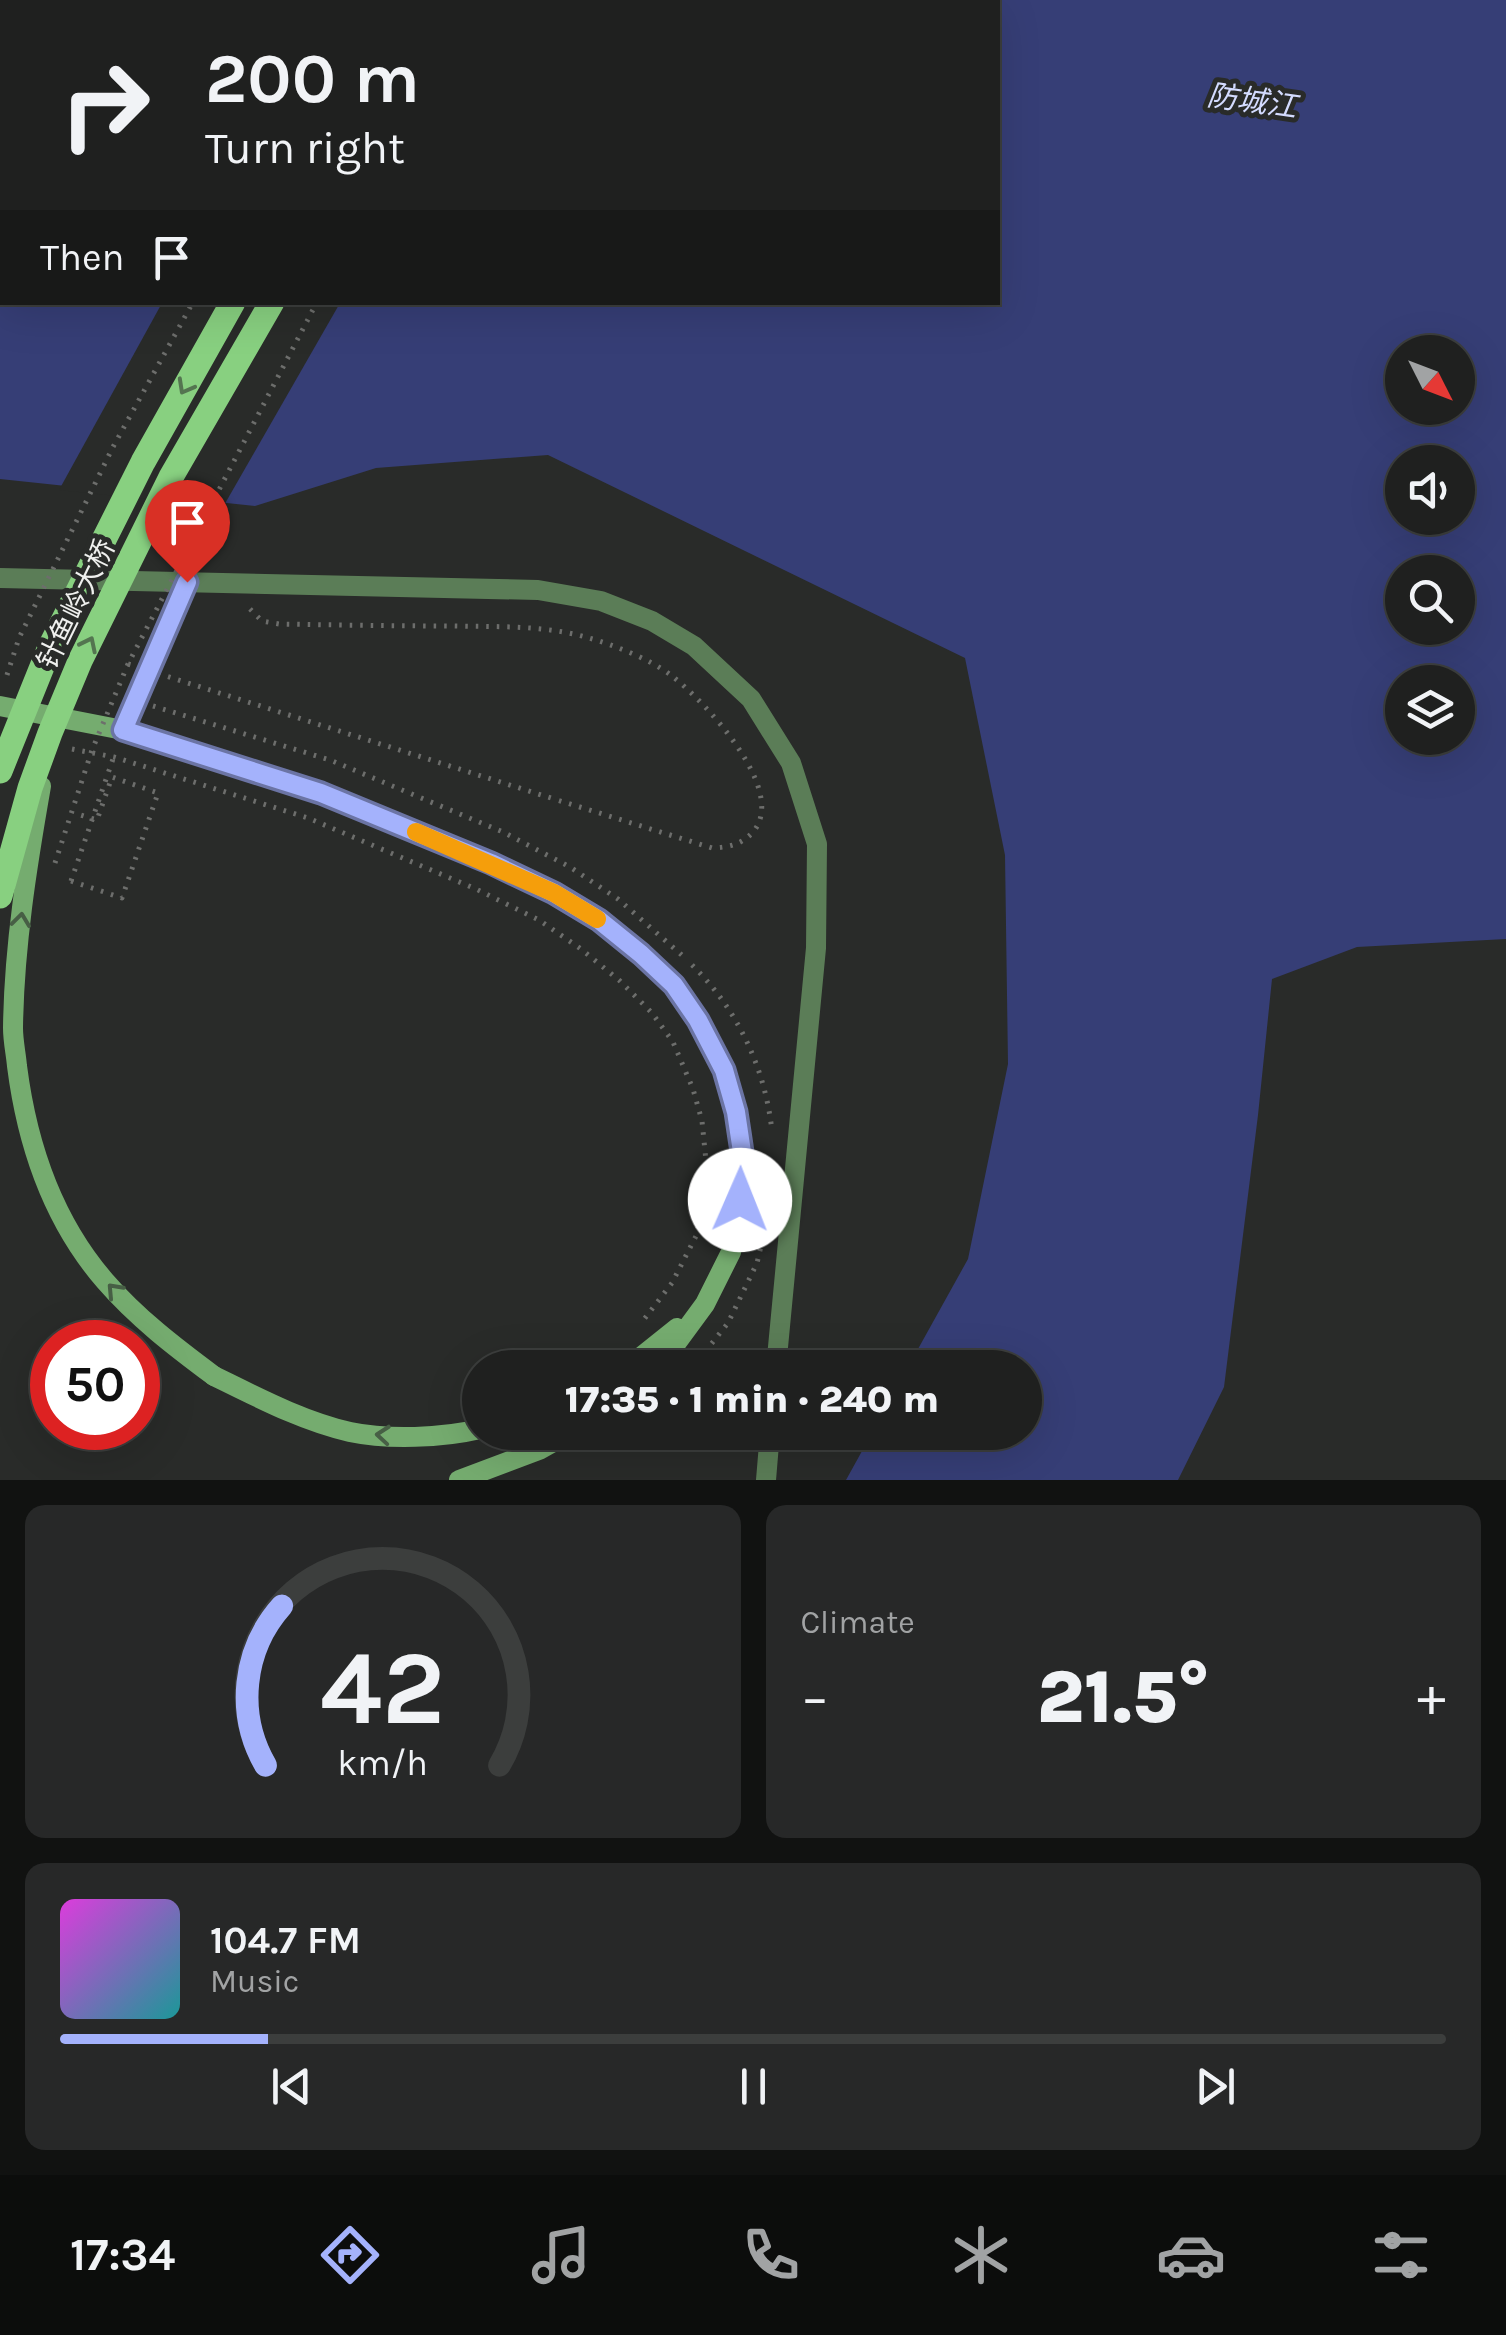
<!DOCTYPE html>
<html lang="en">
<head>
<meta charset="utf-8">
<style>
  :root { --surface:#1f201f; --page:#272828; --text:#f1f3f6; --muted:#a1a3a4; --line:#3c3e3d; --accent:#a4b2fc }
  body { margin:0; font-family:Karla,"Noto Sans SC",sans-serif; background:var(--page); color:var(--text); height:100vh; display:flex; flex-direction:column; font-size:38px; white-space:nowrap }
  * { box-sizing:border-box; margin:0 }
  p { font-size:32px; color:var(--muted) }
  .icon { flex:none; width:55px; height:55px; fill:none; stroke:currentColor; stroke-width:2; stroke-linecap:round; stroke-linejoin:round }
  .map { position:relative; height:1480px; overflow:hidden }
  .side { display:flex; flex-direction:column; gap:25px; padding:25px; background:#111211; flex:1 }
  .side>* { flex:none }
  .hud { position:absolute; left:0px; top:0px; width:1000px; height:305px; box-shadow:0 10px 40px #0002,0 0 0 2px var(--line); background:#1f201f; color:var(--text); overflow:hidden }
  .needle { width:65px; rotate:132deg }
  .fabs { position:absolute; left:1385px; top:335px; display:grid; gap:20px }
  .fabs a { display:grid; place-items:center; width:90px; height:90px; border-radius:50%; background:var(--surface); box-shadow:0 10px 40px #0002,0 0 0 2px var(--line); font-size:50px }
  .speed { position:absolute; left:30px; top:1320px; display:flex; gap:20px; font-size:50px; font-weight:700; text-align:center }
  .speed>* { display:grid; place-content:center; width:130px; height:130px; border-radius:50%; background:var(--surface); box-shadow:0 10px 40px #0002,0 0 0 2px var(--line); line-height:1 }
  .speed .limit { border:15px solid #d22; background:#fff; color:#111 }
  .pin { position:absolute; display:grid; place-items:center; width:85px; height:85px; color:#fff; margin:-102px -42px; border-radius:50% 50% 50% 0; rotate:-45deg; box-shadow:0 0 10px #0007 }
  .pin .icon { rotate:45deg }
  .me { position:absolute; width:110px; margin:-55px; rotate:1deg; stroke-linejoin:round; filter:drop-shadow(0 0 8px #0008) }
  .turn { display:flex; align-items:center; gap:35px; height:210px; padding:0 40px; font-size:45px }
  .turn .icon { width:130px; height:130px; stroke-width:2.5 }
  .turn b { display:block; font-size:70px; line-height:85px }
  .then { display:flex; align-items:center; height:95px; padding:0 40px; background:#0003; gap:20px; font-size:38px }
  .big { font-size:75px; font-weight:800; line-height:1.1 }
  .side .card { flex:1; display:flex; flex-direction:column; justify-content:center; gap:15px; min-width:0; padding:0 35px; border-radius:20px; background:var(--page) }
  .side .dial { align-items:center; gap:0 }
  .dial svg { height:260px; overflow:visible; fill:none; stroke:var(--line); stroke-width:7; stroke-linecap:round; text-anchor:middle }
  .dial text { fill:var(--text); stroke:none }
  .song { display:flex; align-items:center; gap:30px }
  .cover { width:120px; height:120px; border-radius:15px; background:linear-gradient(135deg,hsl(300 70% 55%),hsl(180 70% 35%)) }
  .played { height:10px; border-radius:5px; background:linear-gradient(90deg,var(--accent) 15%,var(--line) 15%) }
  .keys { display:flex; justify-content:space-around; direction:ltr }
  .heat { display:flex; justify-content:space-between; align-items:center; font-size:55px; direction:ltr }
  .side .tiles { flex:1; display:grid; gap:25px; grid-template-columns:1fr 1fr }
  .card:last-child { grid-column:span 2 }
  .trip { position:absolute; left:462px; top:1350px; width:580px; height:100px; border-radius:50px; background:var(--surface); box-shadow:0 10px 40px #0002,0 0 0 2px var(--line); font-weight:800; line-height:100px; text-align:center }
  .tabs { display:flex; height:160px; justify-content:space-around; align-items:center; background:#0c0d0c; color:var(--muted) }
  .tabs .icon { width:70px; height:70px }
  .tabs .current { color:var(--accent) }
  .tabs b { font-size:45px; color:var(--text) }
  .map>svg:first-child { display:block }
</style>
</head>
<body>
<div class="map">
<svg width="1506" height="1480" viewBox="0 0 1506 1480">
  <rect width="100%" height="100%" fill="#292b29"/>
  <path fill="#363e76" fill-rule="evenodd" d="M0 0H1506V939L1357 947 1272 979 1258 1115 1224 1387 1178 1480H846L872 1433 1025 1432V1368L908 1367 968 1259 1008 1064 1005 855 965 658 548 455 376 468 255 506 0 479ZM2 2H998V302H2ZM1402 352H1458V408H1402ZM1402 462H1458V518H1402ZM1402 572H1458V628H1402ZM1402 682H1458V738H1402Z"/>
  <polygon fill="#292b29" points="162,303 340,303 223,507 59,490"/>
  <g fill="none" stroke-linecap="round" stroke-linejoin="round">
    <g stroke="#6d6e6c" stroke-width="5" stroke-dasharray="2.5 8" stroke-linecap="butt">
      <path d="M250 609 262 621 279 624C337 625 395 626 454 626 500 627 545 625 589 638 614 645 652 660 672 676 704 701 789 790 753 832 741 845 729 847 712 848L554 799"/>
      <polyline points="153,706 330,760 503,832 570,867 618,899 684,957"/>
      <polyline points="72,749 114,757 308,818 476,889 539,920 581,949 620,981 652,1013 673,1042 693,1089 702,1121 706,1161 705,1191 696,1236 672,1283 642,1322"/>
      <polyline points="71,881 114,756"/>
      <path d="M692 965C738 1010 765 1068 772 1131"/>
      <polyline points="593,1368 606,1357"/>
      <polyline points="692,1368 728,1323 757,1263 761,1246"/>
      <polyline points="593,1443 616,1432"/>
    </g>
    <polyline stroke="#5b7d57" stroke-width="14" points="123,730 187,582"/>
    <g stroke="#5b7d57" stroke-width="20">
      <polyline points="0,578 538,590 601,601 652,621 694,646 751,699 791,763 817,844 816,948 776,1368"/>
      <polyline points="766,1480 770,1432"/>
    </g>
    <g stroke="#75ac6f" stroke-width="20">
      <polyline points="0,706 123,730 321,793 491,863 554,893 599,921 641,954 674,985 698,1020 723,1070 736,1112 742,1152 741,1200 731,1252 705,1304 658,1368"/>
      <polyline points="627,1368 677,1328"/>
      <path d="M214 1376C257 1397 302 1421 350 1432 388 1440 442 1438 480 1429"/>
      <polyline points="459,1480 539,1450 571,1432"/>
    </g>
    <g stroke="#88d080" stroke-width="25">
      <polyline points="404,2 406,0"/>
      <polyline points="445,2 447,0"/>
    </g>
    <g stroke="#6d6e6c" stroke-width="5" stroke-dasharray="2.5 8" stroke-linecap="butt">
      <polyline points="128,664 554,799"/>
      <polyline points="7,675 19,638 113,447 193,302"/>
      <polyline points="55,863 92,750 128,664 317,302"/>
      <polyline points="71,881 122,898 158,793 112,777 97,820 77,814"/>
    </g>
    <path stroke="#75ac6f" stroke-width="20" d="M41 786C27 866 14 947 13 1028 13 1041 16 1054 17 1066 27 1144 53 1221 105 1281 137 1318 175 1347 214 1376"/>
    <g stroke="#88d080" stroke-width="25">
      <polyline points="0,771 50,647 143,462 233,302"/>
      <polyline points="0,896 30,788 50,733 80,661 171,477 272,302"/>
    </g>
  </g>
  <defs><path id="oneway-chevron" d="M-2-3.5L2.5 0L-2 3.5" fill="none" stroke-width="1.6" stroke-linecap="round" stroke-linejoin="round" transform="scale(2.5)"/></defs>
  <g stroke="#547550">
    <use href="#oneway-chevron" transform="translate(185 387) rotate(119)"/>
    <use href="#oneway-chevron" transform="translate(89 644) rotate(-64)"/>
  </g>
  <g stroke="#475f45">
    <use href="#oneway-chevron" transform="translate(21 920) rotate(-83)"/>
    <use href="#oneway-chevron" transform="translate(114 1290) rotate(-133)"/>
    <use href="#oneway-chevron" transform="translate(383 1435) rotate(-175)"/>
  </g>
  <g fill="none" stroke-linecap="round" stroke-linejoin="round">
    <defs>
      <polyline id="route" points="187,582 123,730 321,793 491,863 554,893 599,920 641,954 674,985 698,1020 724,1070 736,1112 742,1152 740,1200"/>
    </defs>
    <use href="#route" stroke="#6b74a4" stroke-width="25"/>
    <use href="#route" stroke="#a4b2fc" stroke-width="18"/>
    <polyline stroke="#f59e0b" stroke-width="18" points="416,832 554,893 597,919"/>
  </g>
  <g text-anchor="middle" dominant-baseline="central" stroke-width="10" stroke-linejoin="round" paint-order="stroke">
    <g font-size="28" fill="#eff0ee" stroke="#292b29">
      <text transform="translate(76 604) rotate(-64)">针鱼岭大桥</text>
    </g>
    <g font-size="30" font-style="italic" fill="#d3dbfe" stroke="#292b29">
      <text transform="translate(1252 101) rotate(8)">防城江</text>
    </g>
  </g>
</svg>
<div class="fabs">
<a><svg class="needle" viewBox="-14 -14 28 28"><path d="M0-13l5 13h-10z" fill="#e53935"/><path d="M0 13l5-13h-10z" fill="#a1a3a4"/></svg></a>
<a><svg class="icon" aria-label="sound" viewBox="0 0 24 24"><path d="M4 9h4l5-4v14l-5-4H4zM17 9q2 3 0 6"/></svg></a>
<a><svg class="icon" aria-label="search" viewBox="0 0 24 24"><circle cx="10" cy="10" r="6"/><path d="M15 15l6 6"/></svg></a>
<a><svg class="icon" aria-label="layers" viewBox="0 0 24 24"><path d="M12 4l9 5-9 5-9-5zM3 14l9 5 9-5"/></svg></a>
</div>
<div class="speed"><div class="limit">50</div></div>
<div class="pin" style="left:187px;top:582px;background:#d93025"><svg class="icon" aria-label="arrive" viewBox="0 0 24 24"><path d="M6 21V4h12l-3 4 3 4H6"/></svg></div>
<svg class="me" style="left:740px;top:1200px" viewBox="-20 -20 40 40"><circle r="19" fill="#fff"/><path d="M0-13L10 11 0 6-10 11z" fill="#a4b2fc"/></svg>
<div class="trip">17:35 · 1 min · 240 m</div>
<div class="hud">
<div class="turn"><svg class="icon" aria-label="right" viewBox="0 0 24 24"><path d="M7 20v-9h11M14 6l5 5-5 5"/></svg><div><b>200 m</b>Turn right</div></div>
<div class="then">Then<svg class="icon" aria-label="arrive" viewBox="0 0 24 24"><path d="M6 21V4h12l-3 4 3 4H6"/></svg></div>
</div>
</div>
<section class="side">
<div class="tiles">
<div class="card dial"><svg viewBox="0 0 100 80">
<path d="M14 69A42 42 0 1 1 86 69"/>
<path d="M14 69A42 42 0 0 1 19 20" stroke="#a4b2fc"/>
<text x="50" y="56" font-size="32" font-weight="700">42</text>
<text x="50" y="72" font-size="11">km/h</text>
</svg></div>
<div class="card"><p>Climate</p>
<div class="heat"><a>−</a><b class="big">21.5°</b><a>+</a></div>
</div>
<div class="card">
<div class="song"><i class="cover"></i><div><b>104.7 FM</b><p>Music</p></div></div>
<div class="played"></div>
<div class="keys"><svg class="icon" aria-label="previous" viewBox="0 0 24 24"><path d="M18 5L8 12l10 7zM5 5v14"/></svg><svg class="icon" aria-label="pause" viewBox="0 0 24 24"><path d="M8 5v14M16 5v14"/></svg><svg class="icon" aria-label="next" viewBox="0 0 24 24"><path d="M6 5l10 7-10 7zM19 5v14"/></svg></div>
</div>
</div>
</section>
<nav class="tabs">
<b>17:34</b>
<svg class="icon current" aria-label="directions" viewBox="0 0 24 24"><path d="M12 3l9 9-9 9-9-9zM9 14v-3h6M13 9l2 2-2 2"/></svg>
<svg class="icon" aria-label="music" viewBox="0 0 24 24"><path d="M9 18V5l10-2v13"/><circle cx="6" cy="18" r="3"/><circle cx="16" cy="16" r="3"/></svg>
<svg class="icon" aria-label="phone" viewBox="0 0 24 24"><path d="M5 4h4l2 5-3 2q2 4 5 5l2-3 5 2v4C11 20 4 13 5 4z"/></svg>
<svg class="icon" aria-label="climate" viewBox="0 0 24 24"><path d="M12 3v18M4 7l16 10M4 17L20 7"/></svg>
<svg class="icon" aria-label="car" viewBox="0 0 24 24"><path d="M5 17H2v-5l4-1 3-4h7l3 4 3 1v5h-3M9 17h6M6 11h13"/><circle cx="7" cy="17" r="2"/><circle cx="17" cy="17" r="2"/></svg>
<svg class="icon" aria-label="filters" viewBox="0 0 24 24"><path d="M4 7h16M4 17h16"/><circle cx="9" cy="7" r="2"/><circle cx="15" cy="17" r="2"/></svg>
</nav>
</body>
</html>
